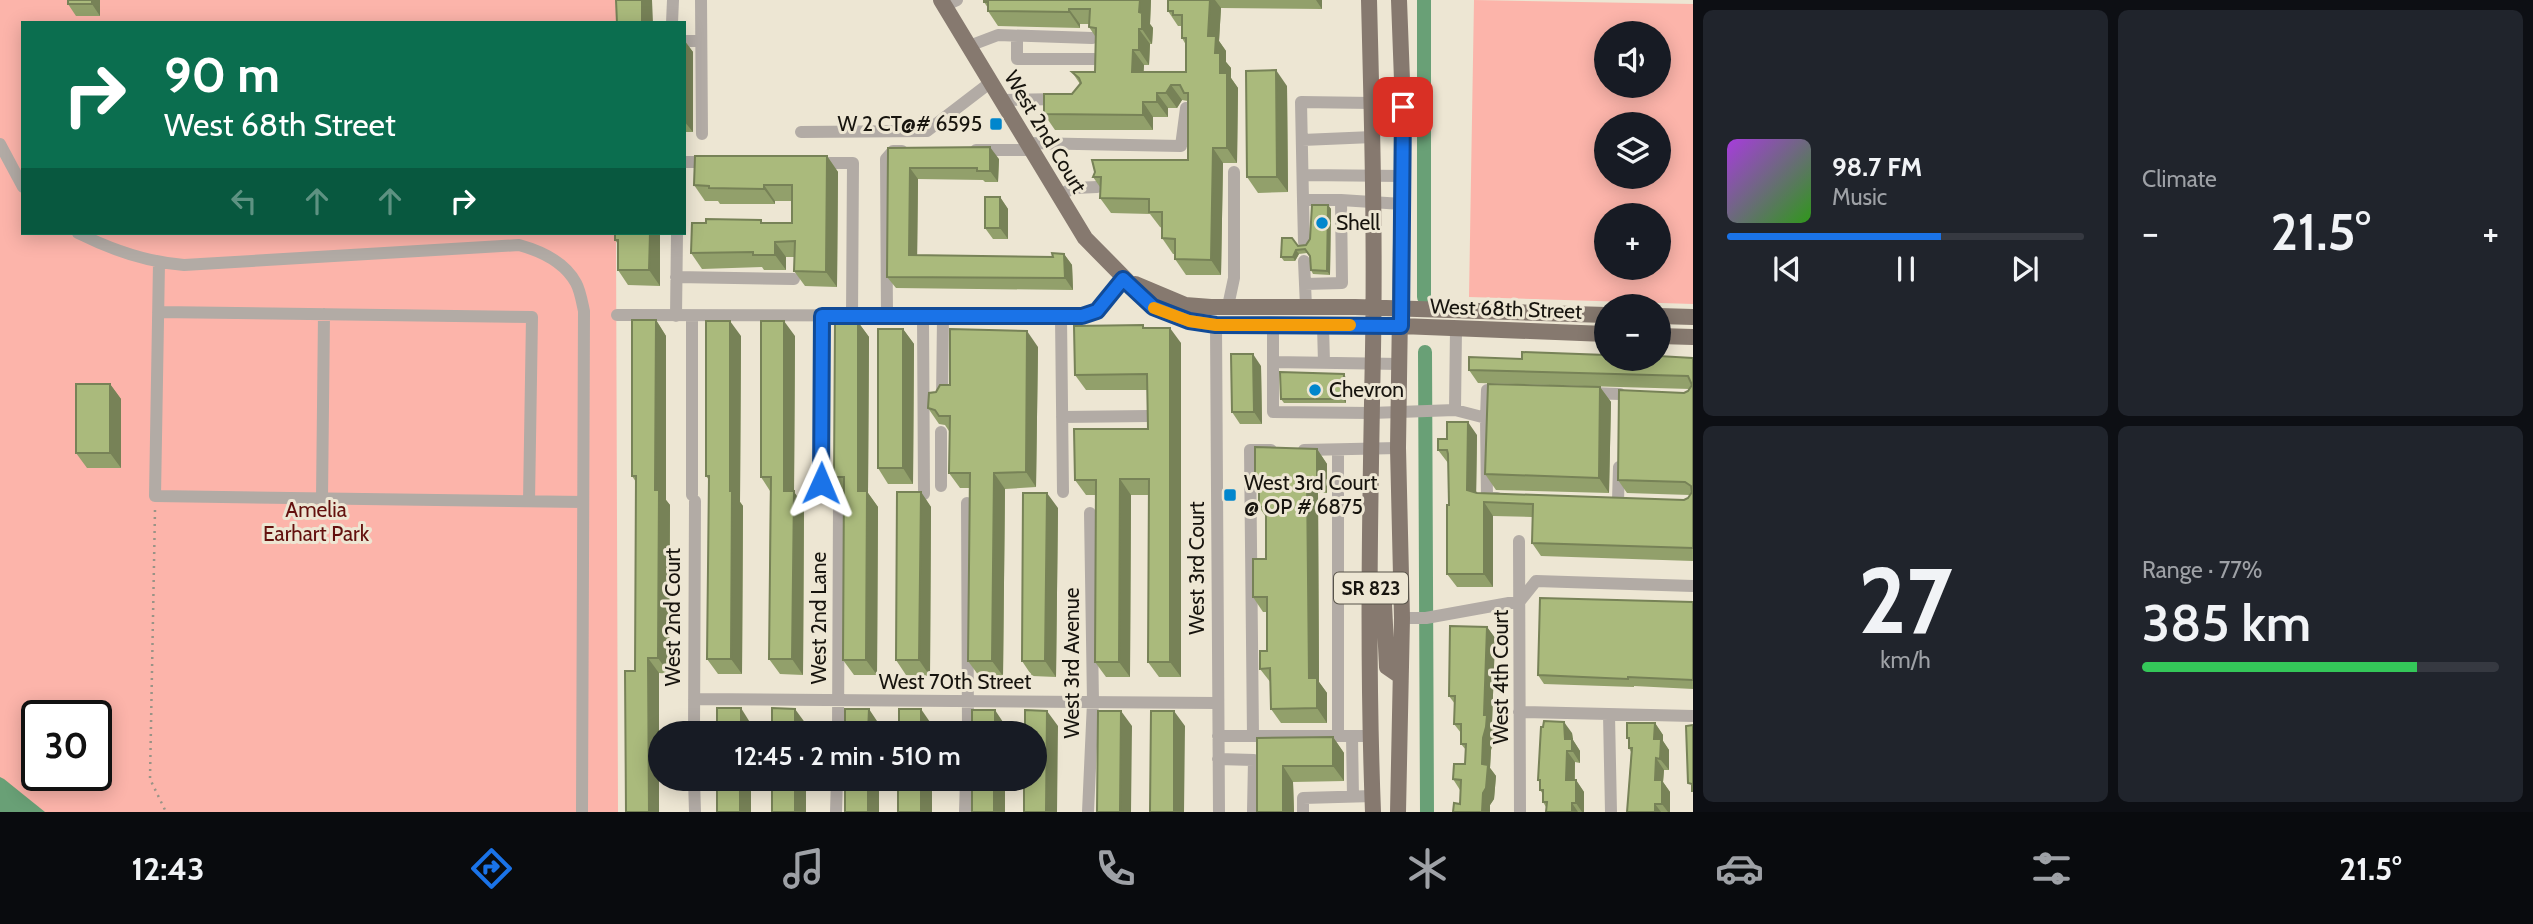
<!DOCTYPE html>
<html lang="en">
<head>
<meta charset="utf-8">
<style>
  :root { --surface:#171b24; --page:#20242c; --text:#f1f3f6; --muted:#9ea1a6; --line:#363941; --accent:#1a73e8 }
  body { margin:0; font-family:Cabin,sans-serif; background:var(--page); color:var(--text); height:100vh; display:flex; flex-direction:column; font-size:26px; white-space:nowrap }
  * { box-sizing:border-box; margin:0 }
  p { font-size:23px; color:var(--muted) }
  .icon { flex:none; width:38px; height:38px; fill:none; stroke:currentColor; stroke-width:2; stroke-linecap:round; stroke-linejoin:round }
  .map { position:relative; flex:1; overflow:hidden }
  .side { display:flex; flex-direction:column; gap:10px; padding:10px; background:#0d0f14; width:840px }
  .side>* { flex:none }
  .hud { position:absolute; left:21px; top:21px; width:665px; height:214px; border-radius:0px; box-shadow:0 4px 18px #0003; background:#0b6e4f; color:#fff; overflow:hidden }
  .buttons { position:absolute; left:1594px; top:21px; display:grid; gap:14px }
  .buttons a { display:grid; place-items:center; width:77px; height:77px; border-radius:50%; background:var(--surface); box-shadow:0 4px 18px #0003; font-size:35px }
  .speed { position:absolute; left:21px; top:700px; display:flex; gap:14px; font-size:35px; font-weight:700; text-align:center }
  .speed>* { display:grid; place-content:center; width:91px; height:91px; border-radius:50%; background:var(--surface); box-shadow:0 4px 18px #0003; line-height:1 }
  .speed .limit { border:4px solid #111; border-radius:10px; background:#fff; color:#111 }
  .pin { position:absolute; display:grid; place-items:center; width:60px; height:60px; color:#fff; margin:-30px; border-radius:14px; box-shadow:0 4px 10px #0006 }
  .me { position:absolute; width:77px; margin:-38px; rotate:1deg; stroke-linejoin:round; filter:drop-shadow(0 0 5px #0008) }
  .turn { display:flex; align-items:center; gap:24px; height:147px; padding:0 28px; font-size:32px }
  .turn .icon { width:91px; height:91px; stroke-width:2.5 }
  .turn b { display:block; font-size:49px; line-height:60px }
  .lanes { display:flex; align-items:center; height:66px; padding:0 28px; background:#0003; justify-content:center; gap:35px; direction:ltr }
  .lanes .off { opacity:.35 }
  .big { font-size:52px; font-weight:600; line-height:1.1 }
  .side .widget { flex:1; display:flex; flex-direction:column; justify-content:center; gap:10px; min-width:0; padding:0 24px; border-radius:10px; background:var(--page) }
  .side .dial { align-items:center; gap:0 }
  .dial b { font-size:91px; line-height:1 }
  .song { display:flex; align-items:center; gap:21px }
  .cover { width:84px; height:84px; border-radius:10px; background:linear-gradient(135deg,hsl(280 70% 55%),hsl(110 70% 35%)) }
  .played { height:7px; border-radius:4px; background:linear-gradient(90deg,var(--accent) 60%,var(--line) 60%) }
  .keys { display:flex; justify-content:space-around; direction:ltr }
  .heat { display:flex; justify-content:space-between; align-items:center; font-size:38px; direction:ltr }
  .charge { height:10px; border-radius:5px; background:linear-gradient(90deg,#34c759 77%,var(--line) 0) }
  .side .tiles { flex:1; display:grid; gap:10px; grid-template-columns:repeat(2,1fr) }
  .trip { position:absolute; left:648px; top:721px; width:399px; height:70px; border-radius:35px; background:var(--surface); box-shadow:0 4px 18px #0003; font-weight:600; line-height:70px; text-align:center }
  .menu { display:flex; height:112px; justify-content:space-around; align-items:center; background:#090b0e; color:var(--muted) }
  .menu .icon { width:49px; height:49px }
  .menu .current { color:var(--accent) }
  .menu b { font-size:32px; color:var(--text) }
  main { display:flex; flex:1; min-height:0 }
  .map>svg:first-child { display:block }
</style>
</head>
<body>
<main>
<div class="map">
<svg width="1693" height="812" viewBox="0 0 1693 812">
  <rect width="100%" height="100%" fill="#ede6d3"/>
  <path fill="#fcb4aa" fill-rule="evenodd" d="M0 0H616V23H23V233H616L618 812H0ZM37 716H96V775H37Z
    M1474 0 1693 4V304L1469 297ZM1659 33V86H1606V33ZM1606 124H1659V177H1606ZM1606 215H1659V268H1606Z"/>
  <path fill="#69a076" d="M0 777 4 779 45 812H0Z"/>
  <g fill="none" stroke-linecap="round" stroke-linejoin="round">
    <path stroke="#69a076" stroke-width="14" d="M1424 297V0
      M1425 352 1427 812"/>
    <path stroke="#999386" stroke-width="2.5" stroke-dasharray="2 5" stroke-linecap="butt" d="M155 510 150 779 166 812"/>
    <path stroke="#b2aba5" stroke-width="12" d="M701 0 702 134
      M944 6 957 0
      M672 23 673 0
      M1017 36V59H1094
      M684 41H701
      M969 46 998 35 1092 38
      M1002 100 1061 99
      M1372 103 1301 102 1303 200H1341L1402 204
      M801 132 927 131 991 82
      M1302 140 1373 137
      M1027 143 1181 146 1186 108
      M0 144 23 187
      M976 150H1032
      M684 162H708
      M818 163H853L852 316
      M1303 175 1402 176
      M1059 195 1074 188 1097 187
      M1303 200 1304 242
      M78 233C112 250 146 262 184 265L519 245C541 251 564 261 576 283 580 290 582 302 584 311L582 812
      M1304 261 1306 307
      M159 263 155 496 583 502
      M676 277 794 279
      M1305 284 1342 283 1341 200
      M1228 306 1234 278V172
      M158 312 532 317 529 501
      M617 315 1082 316 1097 311 1123 279
      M676 316 677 233
      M887 317 886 159 893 151H902
      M923 317 924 494
      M1061 317 1063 492
      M1273 324V412L1371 413 1455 410 1456 329
      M1216 325 1219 812
      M1323 325 1324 363
      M1273 362 1400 364
      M1589 393 1620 394
      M942 400 943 317
      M1455 410 1486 418 1487 498H1497
      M1062 417 1149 416
      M1486 418 1487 390H1504
      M1304 450 1398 448
      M1338 450V735
      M821 483 823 316
      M941 486V432
      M692 495V316
      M322 498 324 314
      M1618 501 1619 467
      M967 503 968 733
      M1519 541 1520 812
      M1402 618H1426L1520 601 1536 581 1693 586
      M694 699 1217 703
      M1519 712 1693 716
      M1609 715 1611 812
      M694 733 695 501
      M838 733 839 504
      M1218 736H1372
      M1253 736 1250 450H1271
      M1352 736 1353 797
      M1218 759 1254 760 1253 812
      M694 779 695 812
      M836 812 837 779
      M965 812 966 779
      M1088 812 1093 702 1090 513
      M1303 812V798L1373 796"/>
    <path stroke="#86796f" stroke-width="16" d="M941 0 1085 238 1153 307 1189 321 1216 325 1401 326 1606 334
      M1369 0C1372 117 1375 233 1373 350 1370 504 1367 658 1373 812
      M1135 284 1185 305 1211 307H1355L1606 315
      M1659 316 1693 317
      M1659 336 1693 337
      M1371 581 1384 604 1387 667 1400 676
      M1398 812 1402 618 1398 448 1403 107 1399 0"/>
  </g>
  <path fill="#92a06b" d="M100 0V16H76L68 4Z
    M984 0H1151L1150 24 1153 28 1152 44H1150L1149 65H1144L1143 72H1186V45L1182 38 1181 26H1178L1168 11V0H1322V9L1221 8 1219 41 1226 51V62L1231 68V78L1238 88 1237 163H1223L1221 275H1186L1175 259V254H1173L1162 238V228L1160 227 1150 214 1111 213 1100 198V187L1093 177 1188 160V101L1182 100 1177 108H1168V117H1153V130H1055L1044 114 1072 94 1080 84 1072 72H1095V36L1089 27 1090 24H1080V28L998 26 988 11V8L984 2Z
    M684 40 693 52V132H684Z
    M1287 86 1288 192 1258 193 1247 177Z
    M888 148 999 159 998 182H985L983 180 918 179 917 256 1053 257 1064 254 1072 265 1073 290 896 288 887 277Z
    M827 156 838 172 837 287 805 286 794 271V257H786V270H764L762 267 702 269 691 253 706 223H792V201H775V204H720L718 201H705L694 185Z
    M1000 197 1008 209V239H993L985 228Z
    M1328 205 1331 209 1330 275 1313 274 1311 270 1310 256 1307 253 1299 254 1295 261H1284L1281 257 1298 246 1306 245Z
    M660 233V286L628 285 618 270V244L615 240Z
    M656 320 666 336V500L670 505 669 674 659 673V812H626L635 671 636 482 632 476Z
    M858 322 869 337 868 493 878 507 877 675H854L843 660 844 491 834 477Z
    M1145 328 1181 343V677H1159L1148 662 1149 495H1131L1130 677H1106L1095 662 1096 495H1086L1075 480 1148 429 1147 390H1086L1075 375Z
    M903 329 914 344 913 484H888L878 468Z
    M741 336 740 502 743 506 742 674H718L707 659 709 480 706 476Z
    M795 336 794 492 804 506 803 675 780 674 769 659 770 491 761 477Z
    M1038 347 1036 487 1005 489 1003 676H979L968 661 970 488H960L949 473V431L945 425 939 424 928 408 936 392Z
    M1693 358V561L1541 556 1532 543V517L1493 516V587H1457L1447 574 1449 505 1448 463 1438 450 1447 439 1477 435 1476 493 1684 500 1688 498 1690 495 1627 493 1618 480 1684 393 1688 391 1690 389 1478 383 1469 370 1522 359Z
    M1261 366 1262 424H1240L1232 412Z
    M1346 378V403H1284L1281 399Z
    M110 384 121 399V468H87L76 453Z
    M1600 387 1611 402 1609 493 1496 490 1485 474Z
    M1317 449 1327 464V493H1318L1319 682 1327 693V723H1281L1271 709V683L1260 669 1267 651V612H1263L1253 597 1266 559V517L1259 507V482L1255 477Z
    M921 492 931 507 930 676 906 675 896 660Z
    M1058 508 1056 677 1032 676 1022 661Z
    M1693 602V689L1634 686V687L1544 684 1538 675Z
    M1487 627 1495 638 1492 723 1495 726 1494 738 1491 750 1490 768 1496 776 1494 799 1490 805 1460 804V790L1453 779 1465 764 1466 750 1461 744V733L1454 724 1455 704 1449 696Z
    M1655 723 1663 735V741L1669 750V770H1664L1663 782 1670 792V812H1627L1631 752 1629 748V741L1627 738Z
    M1543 727 1572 733 1573 740 1580 751V763L1575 762V780H1576L1584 792V812H1546V807L1543 802V794L1540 790V783L1538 780Z
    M1333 737 1344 753V781L1293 782 1294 812H1257V738Z"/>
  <path fill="#778257" d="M92 0H100V16L92 4Z
    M642 0H652L653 23H642Z
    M1140 0H1151L1150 24 1153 28 1152 44 1142 29 1139 12Z
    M1210 0H1215L1221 8 1219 41 1226 51V62L1231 68V78L1238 88 1237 163 1227 148 1220 73 1208 36Z
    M1316 0H1322V9Z
    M1069 9 1080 24V28L1069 12Z
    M1139 29 1150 44 1149 65 1139 50Z
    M684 40 693 52V132L684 121Z
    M1133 50 1144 65 1143 88 1132 72Z
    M1276 70 1287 86 1288 192 1277 177Z
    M1171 85 1182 100 1177 108 1166 93Z
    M1157 93 1168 108V117L1157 102Z
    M1143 102 1153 117V130L1143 115Z
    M990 147 999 159 998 182 990 171Z
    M1213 148 1223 163 1221 275 1211 260Z
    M827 156 838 172 837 287 826 272Z
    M910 168 918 179 917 267 909 255Z
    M764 185 775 201V204L764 189Z
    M1000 197 1008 209V239L1000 228Z
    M1328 205 1331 209 1330 275 1327 271Z
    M650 233H660V286L649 270Z
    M775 242 786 257V270L775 255Z
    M1296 250 1299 254 1295 261 1293 257Z
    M1064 254 1072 265 1073 290 1065 278Z
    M656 320 666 336V500L670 505 669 674 658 658 655 490Z
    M730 321 741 336 740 502 743 506 742 674 731 659Z
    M784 321 795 336 794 492 804 506 803 675 792 659 784 491Z
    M858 322 869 337 868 493 878 507 877 675 866 660 858 491Z
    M1170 328 1181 343V677L1170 662Z
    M903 329 914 344 913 484 903 468Z
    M1027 331 1038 347 1036 487 1026 472Z
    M1253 354 1261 366 1262 424 1254 412Z
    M1344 374 1346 378V403L1343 399Z
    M110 384 121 399V468L110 453Z
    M1600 387 1611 402 1609 493 1599 478Z
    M1468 422 1477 435 1476 503 1467 490Z
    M1317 449 1327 464V493L1317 478Z
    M994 473 1005 489 1003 676 992 661Z
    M1307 478 1318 493 1319 682 1327 693V723L1317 708 1309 678Z
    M1120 479 1131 495 1130 677 1119 662Z
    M921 492 931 507 930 676 919 660Z
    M1047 493 1058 508 1056 677 1045 661Z
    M1484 502 1493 516V587L1484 574Z
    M1487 627 1495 638 1492 723 1495 726 1494 738 1491 750 1490 768 1496 776 1494 799 1490 805V812H1482V764Z
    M648 658 659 673V812H649Z
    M741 708 751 724V733H741Z
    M795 709 806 724V733H795Z
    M869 709 879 724V733H868Z
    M921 709 932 725V733H921Z
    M995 710 1005 725V733H995Z
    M1047 711 1058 726 1057 812H1046Z
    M1121 711 1132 726 1131 812H1120Z
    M1174 711 1185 726 1184 812H1174Z
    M1564 722 1572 733 1573 740 1580 751V763L1565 739Z
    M1655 723 1663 735V741L1669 750V770L1660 759 1654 739Z
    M1333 737 1344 753V781L1333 766Z
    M1567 751 1575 762 1574 792 1566 780Z
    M1656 758 1664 770 1663 782 1670 792V812H1668L1662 804 1655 780Z
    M1283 766 1293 782 1294 812H1283Z
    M740 779H751V812H740Z
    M795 779H806V812H795Z
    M868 779H879V812H868Z
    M921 779H932V812H921Z
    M994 779H1005V812H994Z
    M1576 780 1584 792V812H1582L1576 803Z
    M1572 803 1578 812H1572Z
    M1655 804 1661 812H1655Z"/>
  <path fill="#aaba7c" stroke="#778257" stroke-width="2" d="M68 0H92V4H68Z
    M616 0H642V23H617Z
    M984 0H1140L1139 12 1142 13V29H1139V50H1133L1132 72H1186V38H1182V15H1173V11H1168V0H1210L1208 36H1216L1215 53H1220V73H1227V148H1213L1211 260 1175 259V239L1162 238V212H1149V199L1100 198 1101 177H1093L1095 172 1092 160H1188V93H1184L1180 85H1171L1166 93H1157V102H1143V115L1044 114V94H1072L1081 83 1079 78 1072 72H1095L1096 28 1089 27 1090 9H1069V12L988 11V2H984Z
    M1276 70 1277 177H1247L1246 71Z
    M990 147V171H977V168H910L909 255 1053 257 1052 253 1064 254 1065 278 887 277 888 148Z
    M695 156H827L826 272 794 271 795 241 775 242V255H753V252L691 253 692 223H706V219L761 220V223H792V185H764V189L709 188V186L694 185Z
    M985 197H1000V228H985Z
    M1312 205H1328L1327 271 1311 270 1310 256 1305 249 1296 250 1293 257H1281L1282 238H1292L1298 246 1306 245 1310 239Z
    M615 233H650L649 270H618V240H615Z
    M632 320H656L655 490H659L658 658H648L649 812H626L625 671H635L636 476H632Z
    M706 321H730V491H732L731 659H707L709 476H706Z
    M761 321H784V491H794L792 659H769L771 477H761Z
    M835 322H858V491H867L866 660H843L844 477H834Z
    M1143 325V328H1170V662H1148L1149 479H1120L1119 662H1095L1096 480H1075L1074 429H1148L1147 374 1075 375 1074 326Z
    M878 329H903V468H878Z
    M950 329 1027 331 1026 472 994 473 992 661H968L970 473H949L950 416H939L935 410 928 408 929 393 936 392 940 385H950Z
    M1522 352 1606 355V359H1659V356L1693 358V548L1532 543 1533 504 1484 502V574H1447V505H1449L1448 454 1447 450H1438V439H1447V422H1468L1467 490 1477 493 1684 500 1688 498 1692 492 1691 486 1685 482 1618 480 1619 390 1684 393 1688 391 1692 385 1688 376 1469 370V357L1522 359Z
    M1231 354H1253L1254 412H1232Z
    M1280 372 1344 374 1343 399H1281Z
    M76 384H110V453H76Z
    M1488 384 1600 387 1599 478 1485 474Z
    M1255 447 1317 449V478H1307L1309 678H1317V708L1271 709 1270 668 1260 669V651H1267V597H1253V559H1266V507H1259V477H1255Z
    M897 492H921L919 660H896Z
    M1023 493H1047L1045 661H1022Z
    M1540 598 1693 602V680L1628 677V679L1538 675Z
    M1450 626 1487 627 1484 715H1487L1486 727 1483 738 1482 764 1488 765 1486 788 1483 793 1482 812H1453L1454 803 1460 804 1461 780 1453 779 1454 764H1465L1466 744H1461V724H1454L1455 696H1449Z
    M717 708H741V733H717Z
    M772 708 795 709V733H772Z
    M845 709H869L868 733H845Z
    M899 709H921V733H899Z
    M972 710H995V733H972Z
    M1025 710 1047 711 1046 812H1024V779H1034V733H1025Z
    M1098 711H1121L1120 812H1097Z
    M1151 711H1174V812H1150Z
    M1544 721 1564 722 1565 739H1572V751H1567L1566 780H1576V803H1572V812H1546L1547 802H1543V790H1540V780H1538L1541 727H1543Z
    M1627 723H1655L1654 739H1661L1660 759 1656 758 1655 780H1662V804H1655V812H1627L1632 748H1629V738H1627Z
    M1693 725V791H1692V784L1688 783 1686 726Z
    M1333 737V766H1283V812H1257V738Z
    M717 779H740V812H717Z
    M772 779H795V812H772Z
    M845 779H868V812H845Z
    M898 779H921V812H898Z
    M972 779H994V812H972Z"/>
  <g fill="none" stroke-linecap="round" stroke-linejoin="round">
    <defs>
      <path id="route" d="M821 483 822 316H1082L1097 311 1123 279 1153 307 1189 321 1216 325 1401 326 1403 107"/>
    </defs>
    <use href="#route" stroke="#114b97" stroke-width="18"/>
    <use href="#route" stroke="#1a73e8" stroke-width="12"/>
    <path stroke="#f59e0b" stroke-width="12" d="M1154 308 1189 321 1216 325H1350"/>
  </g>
  <g fill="#0186cd" stroke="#ede6d3" stroke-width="2.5">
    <rect x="989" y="117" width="14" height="14" rx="3.5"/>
    <circle cx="1322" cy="223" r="7"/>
    <circle cx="1315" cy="390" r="7"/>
    <rect x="1223" y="488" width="14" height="14" rx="3.5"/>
  </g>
  <g text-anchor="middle" stroke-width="6" stroke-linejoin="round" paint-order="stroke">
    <rect fill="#ede6d3" stroke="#575349" stroke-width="2" x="1334" y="572.5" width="74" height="31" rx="5"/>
    <g font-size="19" font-weight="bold" fill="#17140e">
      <text x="1371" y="595">SR 823</text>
    </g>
    <g font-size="21" fill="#17140e" stroke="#ede6d3" text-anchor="start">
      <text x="982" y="131" text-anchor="end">W 2 CT@# 6595</text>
      <text x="1336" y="230">Shell</text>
      <text x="1329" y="397">Chevron</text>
      <text x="1244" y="490">West 3rd Court<tspan x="1244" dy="24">@ OP # 6875</tspan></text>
    </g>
    <g font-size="21" fill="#17140e" stroke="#ede6d3">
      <text transform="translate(1045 132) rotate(59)" y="7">West 2nd Court</text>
      <text transform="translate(1506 309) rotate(2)" y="7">West 68th Street</text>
      <text transform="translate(1197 568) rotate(-90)" y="7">West 3rd Court</text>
      <text transform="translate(673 617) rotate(-90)" y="7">West 2nd Court</text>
      <text transform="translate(819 618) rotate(-90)" y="7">West 2nd Lane</text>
      <text transform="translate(1072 663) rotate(-90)" y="7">West 3rd Avenue</text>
      <text transform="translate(1501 677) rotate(-90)" y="7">West 4th Court</text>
      <text x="955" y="689">West 70th Street</text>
    </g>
    <g font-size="21" fill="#63110e" stroke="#ede6d3">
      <text x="316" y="517">Amelia<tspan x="316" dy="24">Earhart Park</tspan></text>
    </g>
  </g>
</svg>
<div class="buttons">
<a><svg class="icon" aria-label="sound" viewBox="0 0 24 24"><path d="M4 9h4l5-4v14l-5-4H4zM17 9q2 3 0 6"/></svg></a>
<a><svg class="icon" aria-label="layers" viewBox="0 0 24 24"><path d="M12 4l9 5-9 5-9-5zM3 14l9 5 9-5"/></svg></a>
<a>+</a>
<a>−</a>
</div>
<div class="speed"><div class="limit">30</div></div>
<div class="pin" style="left:1403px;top:107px;background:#d93025"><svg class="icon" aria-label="arrive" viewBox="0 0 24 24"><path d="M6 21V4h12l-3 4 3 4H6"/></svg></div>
<svg class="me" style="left:821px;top:483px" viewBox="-20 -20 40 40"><path d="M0-17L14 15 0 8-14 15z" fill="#1a73e8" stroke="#fff" stroke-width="4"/></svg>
<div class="trip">12:45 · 2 min · 510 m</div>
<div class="hud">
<div class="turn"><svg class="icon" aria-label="right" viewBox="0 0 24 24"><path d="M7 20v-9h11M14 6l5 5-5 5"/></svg><div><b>90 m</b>West 68th Street</div></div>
<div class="lanes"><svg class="icon off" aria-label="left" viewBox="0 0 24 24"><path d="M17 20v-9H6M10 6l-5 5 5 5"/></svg><svg class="icon off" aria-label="ahead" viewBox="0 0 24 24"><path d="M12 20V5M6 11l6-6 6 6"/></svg><svg class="icon off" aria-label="ahead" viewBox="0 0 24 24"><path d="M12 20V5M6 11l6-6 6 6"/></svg><svg class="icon" aria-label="right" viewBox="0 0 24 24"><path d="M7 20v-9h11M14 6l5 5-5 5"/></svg></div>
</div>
</div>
<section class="side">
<div class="tiles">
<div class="widget">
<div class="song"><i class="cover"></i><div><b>98.7 FM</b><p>Music</p></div></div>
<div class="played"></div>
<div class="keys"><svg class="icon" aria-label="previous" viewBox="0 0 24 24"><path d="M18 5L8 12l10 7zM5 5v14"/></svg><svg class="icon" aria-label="pause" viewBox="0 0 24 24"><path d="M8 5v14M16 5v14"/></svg><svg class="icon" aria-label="next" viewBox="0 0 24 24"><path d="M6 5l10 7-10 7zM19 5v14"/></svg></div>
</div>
<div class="widget"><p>Climate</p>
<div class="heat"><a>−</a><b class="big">21.5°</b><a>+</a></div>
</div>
<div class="widget dial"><b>27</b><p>km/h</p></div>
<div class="widget"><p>Range · 77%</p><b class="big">385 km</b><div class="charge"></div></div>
</div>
</section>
</main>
<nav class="menu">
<b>12:43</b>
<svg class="icon current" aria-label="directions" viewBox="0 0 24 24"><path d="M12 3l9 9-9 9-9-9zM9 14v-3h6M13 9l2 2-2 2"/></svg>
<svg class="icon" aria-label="music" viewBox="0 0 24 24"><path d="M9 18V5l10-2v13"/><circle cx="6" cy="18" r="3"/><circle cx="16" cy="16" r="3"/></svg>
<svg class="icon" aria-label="phone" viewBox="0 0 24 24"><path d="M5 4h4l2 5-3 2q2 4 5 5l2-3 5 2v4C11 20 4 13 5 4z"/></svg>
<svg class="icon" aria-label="climate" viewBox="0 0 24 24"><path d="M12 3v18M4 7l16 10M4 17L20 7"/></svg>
<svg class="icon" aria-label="car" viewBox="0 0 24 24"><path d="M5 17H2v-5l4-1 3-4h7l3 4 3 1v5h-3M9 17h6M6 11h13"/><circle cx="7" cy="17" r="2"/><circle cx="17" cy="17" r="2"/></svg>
<svg class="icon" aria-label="filters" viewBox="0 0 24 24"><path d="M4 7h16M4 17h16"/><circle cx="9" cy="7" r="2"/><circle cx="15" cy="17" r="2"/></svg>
<b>21.5°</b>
</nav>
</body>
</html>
